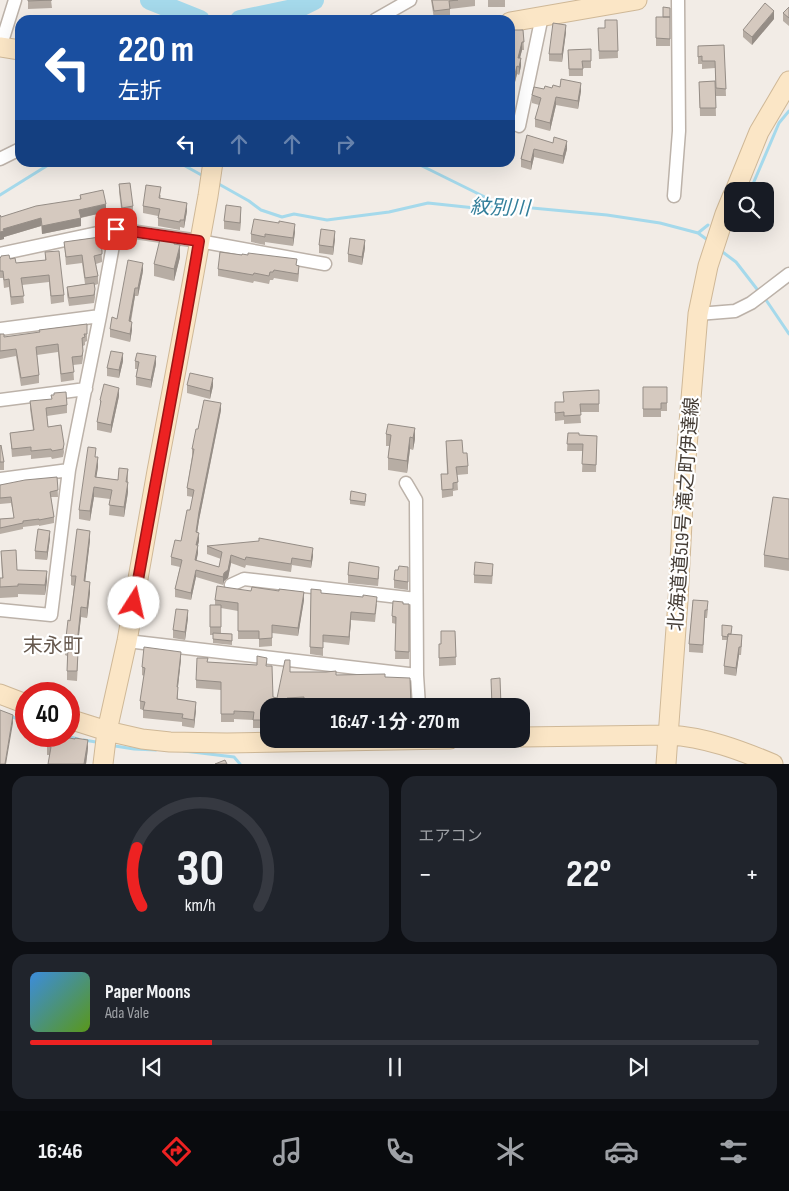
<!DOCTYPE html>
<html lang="ja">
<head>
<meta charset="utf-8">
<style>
  :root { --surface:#171b24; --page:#20242c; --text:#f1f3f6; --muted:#9ea1a6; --line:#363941; --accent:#ed2222 }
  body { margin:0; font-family:"Sofia Sans Condensed","Noto Sans JP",sans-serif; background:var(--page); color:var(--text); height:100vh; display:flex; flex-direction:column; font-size:19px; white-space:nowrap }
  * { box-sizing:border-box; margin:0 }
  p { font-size:16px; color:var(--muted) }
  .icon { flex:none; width:28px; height:28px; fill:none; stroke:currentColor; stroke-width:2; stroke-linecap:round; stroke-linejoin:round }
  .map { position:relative; height:764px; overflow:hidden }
  .panel { display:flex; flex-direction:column; gap:12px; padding:12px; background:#0d0f14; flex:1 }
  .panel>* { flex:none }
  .guide { position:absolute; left:15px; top:15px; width:500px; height:152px; border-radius:15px; box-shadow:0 5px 20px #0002; background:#1a4fa0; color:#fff; overflow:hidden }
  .controls { position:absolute; left:724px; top:182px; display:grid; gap:10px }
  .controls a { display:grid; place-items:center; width:50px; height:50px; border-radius:10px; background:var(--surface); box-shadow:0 5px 20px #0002; font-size:25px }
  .speed { position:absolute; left:15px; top:682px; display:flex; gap:10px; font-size:25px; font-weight:700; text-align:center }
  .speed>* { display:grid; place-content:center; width:65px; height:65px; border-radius:50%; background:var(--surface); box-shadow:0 5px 20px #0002; line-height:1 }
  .speed .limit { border:8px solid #d22; background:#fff; color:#111 }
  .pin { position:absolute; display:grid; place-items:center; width:42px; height:42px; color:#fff; margin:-21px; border-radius:10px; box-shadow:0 2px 8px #0006 }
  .me { position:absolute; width:55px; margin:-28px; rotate:10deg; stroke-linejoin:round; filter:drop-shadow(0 0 4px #0008) }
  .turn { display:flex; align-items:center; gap:18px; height:105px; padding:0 20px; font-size:22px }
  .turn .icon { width:65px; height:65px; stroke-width:2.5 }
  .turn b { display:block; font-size:35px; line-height:42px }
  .lanes { display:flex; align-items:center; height:48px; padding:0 20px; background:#0003; justify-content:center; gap:25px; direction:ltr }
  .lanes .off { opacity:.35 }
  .big { font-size:38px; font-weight:700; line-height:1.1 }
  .panel .widget { flex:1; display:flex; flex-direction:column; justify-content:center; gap:8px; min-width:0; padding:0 18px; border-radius:15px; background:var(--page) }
  .panel .dial { align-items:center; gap:0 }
  .dial svg { height:130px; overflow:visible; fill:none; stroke:var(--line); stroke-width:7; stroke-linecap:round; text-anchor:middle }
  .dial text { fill:var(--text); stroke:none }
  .song { display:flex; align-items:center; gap:15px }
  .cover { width:60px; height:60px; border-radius:8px; background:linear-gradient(135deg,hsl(210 70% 55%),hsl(90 70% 35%)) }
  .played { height:5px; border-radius:2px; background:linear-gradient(90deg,var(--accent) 25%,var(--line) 25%) }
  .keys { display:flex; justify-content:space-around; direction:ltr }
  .heat { display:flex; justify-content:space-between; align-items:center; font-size:28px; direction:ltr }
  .panel .tiles { flex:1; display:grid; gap:12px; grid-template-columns:1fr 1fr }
  .widget:last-child { grid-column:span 2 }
  .trip { position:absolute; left:260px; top:698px; width:270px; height:50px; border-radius:15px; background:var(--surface); box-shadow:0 5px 20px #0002; font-weight:700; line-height:50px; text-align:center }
  .tab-bar { display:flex; height:80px; justify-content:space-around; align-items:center; background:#090b0e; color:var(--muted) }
  .tab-bar .icon { width:35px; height:35px }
  .tab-bar .selected { color:var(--accent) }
  .tab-bar b { font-size:22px; color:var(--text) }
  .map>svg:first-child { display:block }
</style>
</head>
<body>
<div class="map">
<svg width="789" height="764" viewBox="0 0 789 764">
  <rect width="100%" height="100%" fill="#f2ece6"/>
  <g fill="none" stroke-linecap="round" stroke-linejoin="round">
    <path stroke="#a5d9eb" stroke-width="3" d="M178 162 205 177
      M414 162 501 205
      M217 183 249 201 261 210 282 217 294 214 327 220 389 212 428 203 475 208 501 205 607 215 660 223 698 233 709 241
      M750 191 779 123 789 111
      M0 195 53 162
      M698 233 708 225
      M720 250 736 262 760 293
      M764 297 789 334
      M10 716 18 719
      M66 736 78 739
      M84 740 96 742
      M115 746 134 749 156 750
      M184 751 234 757 240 764"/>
    <path stroke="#a5d9eb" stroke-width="20" d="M150 0 200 20
      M240 20 298 8 314 0"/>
    <defs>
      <path id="street" d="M375 20 410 0
        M0 48 15 0
        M519 126 542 16
        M0 159 20 149
        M674 196 679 131 678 0
        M0 254 116 229 199 241 325 264
        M698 314 735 311 751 303 789 274
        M0 329 100 316
        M0 400 86 389
        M0 479 69 470
        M406 483 416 500 417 675 419 706
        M231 585 244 579 416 599
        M0 610 51 615 69 470 100 316 116 229
        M127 641 417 675"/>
      <path id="secondary" d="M510 22 637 0
        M0 47 20 50
        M735 191 759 132 789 81
        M0 694 26 704
        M69 719 107 731 142 739 170 742 227 743 450 739
        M521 737 669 735C705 737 740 750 773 764
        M103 764 107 731 127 641 157 471 188 306 208 196 213 162
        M666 764 678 601 684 483 698 314 708 266 725 214 732 197"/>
    </defs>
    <use href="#street" stroke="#bcb2a9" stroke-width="15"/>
    <use href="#secondary" stroke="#cfb897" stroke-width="21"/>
    <use href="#street" stroke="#fff" stroke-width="12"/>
    <use href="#secondary" stroke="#fbe6c6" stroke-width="19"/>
  </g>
  <path fill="#b7ada4" d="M28 0H51L52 8 28 9Z
    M431 0H475V6L450 9V16L434 19Z
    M488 0H505V7H488Z
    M789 7V26L783 21V13Z
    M670 8V46H656V17H663Z
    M774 19 752 45 743 37V30Z
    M605 20H617L618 58 599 59 598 28H605Z
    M510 30H523L524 50H522L520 58 521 66 519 75 517 74 515 82 510 81Z
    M566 32 562 62 549 61V54Z
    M724 45 726 96H716L715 68 702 69V64H698V46Z
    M591 49V68H583V76H569L568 50Z
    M715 81 716 116H700L699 82Z
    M552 88 581 91 578 109 556 105 550 131 535 127V119L539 105 532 103V95L544 89Z
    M527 135 567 149 563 164 534 157 531 170 521 167V159Z
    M331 162H340L338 166Z
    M119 184 133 206V214L122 216 119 192Z
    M80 195 106 212 81 218V226L42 234 41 226 4 237V239L0 240V215L1 217 80 199Z
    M161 195 160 199 187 211 184 228 180 227V230L158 226V216L143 213V206Z
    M241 215 240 231 224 229V221Z
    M279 223 295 232 293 246 265 242V245L251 242V234Z
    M100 237 102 259V262L96 264 98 276V284L95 285V297L94 303 69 306 67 295V287L85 284 82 263 66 265 64 242Z
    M335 239 333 255 319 253V245Z
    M175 244 180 257 174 281 154 276V264Z
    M365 248 362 265 348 262V254Z
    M45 252 64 295V302L51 304 49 282 22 285 24 303 11 305 9 287 4 288 3 278H0V258L10 259 16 263 45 260Z
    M297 265 299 274 298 282 274 278 273 280H270L269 284 254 281 253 283 218 276V269Z
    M143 271 138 296H135L131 322 132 330 130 342 110 337V329L117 319Z
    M87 332V341L85 342V345L83 346V358L82 364 73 365 74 380 61 382 58 352 37 355 39 375V383L21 386 16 356 0 359V334L4 337Z
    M123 361 119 378 107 376V368Z
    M135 361 156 364 151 388 136 385V377L137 369H135Z
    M187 385 213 386 210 399 187 393Z
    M643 387H667V411H661V417H643Z
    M599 390V412H580L581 423 564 424V420L555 421V402H563Z
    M119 396 111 433 97 430V422L100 408V400Z
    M30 401 67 405V413L47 416 48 427 61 425 64 452 63 457 52 459 51 457 31 459V455L12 457 10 433 33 430 30 409Z
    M221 410 199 520 197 533 199 541 198 545V553L196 561 219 567 221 559 207 554V546L313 556 311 568 292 565 291 572 246 565 245 568 231 563 228 578 224 581 223 585 196 577 191 600 175 597V589L180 567 171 565V557L181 541 190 510 193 497 187 496V488L192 456V449L198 429Z
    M415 428V439L413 450 410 449 407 473 388 470V458L389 446H386V434Z
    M568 433 579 435 597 436 596 472H582L583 451H567Z
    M446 441 463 453 468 466V474L457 475 458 490 453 491V496L442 498 441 474H447Z
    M0 446 4 462V470H0Z
    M96 457 98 467 96 477 118 480 128 469V492L124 517 109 515 110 499 94 497 90 521 79 519V510Z
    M57 477 58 497H51L54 517V523L39 526V525L23 527V529L0 534V519L14 518 11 503 0 504V485Z
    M366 498 365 506 350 504V500Z
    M789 499V571L764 567V555Z
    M50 538 47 560 35 559V551Z
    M90 540 85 582 90 592 87 618 81 617 77 653 78 662 77 681 67 680V656L65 655V646L70 621 74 586 71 585V576Z
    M1 551 17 570 47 581 45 595 18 594V597L0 598V578H2Z
    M408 567V590L394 588V580L398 570Z
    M493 572 492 584 474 583V575Z
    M348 575H379L378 586 348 583Z
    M311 589 321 593 377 604 375 622 351 620 349 645 323 642V656L310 654Z
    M215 600H304L298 636 272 633V646L259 647V639H238V611L221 608V633L232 634V645L213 643V635H210V605H215Z
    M693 600 708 609 707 618H705L703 653 689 652V644Z
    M403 604H409V659H395L396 624 392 623V616Z
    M188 618 185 640 173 638V630Z
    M722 625 731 634 742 643 741 655H739L736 676 724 674V666L727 640H722Z
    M455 631 456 665 439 666V644H441Z
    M181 659 178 687V699L196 710 194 728 182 726V722L143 718V710L140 709V701L144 676 142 675V667Z
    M207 662 267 666 273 697 277 698 290 672H326L304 705 269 706V724H264V728H253V720L234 719V722H221V690L196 688V680Z
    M47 746 88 748 86 764H48L50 755H47Z"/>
  <path fill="#958d86" d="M774 11V19L752 45V37Z
    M566 25V32L562 62V54Z
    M522 42V50L518 65V58Z
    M521 58V66L519 75V67Z
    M517 66V74L515 82V74Z
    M581 83V91L578 109V101Z
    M556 97V105L550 131V123Z
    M567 141V149L563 164V156Z
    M534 149V157L531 170V162Z
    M187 203V211L184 228V220Z
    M106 204V212L79 218V210Z
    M241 207V215L240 231V223Z
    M41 218V226L4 237V239L0 240V232L3 229Z
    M81 218V226L42 234V226Z
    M295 224V232L293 246V238Z
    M335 231V239L333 255V247Z
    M365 240V248L362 265V257Z
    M180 245V257L174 281V269Z
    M143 263V271L138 296V288Z
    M135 288V296L129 329V321Z
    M132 322V330L130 342V334Z
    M123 353V361L119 378V370Z
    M156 356V364L151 388V380Z
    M213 378V386L210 399V391Z
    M119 388V396L111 433V425Z
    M221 403V410L199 520 196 540V532L199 512Z
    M415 428V439L413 450V438Z
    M410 437V449L407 473V461Z
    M98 457V467L95 486V477Z
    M128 482V492L124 517V507Z
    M94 487V497L90 521V511Z
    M50 531V538L47 560V552Z
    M90 531V540L84 591V581Z
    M199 533V541L196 552V545Z
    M198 545V553L195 568V560Z
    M313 548V556L311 568V561Z
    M231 555V563L228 578 224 581 223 585V577Z
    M196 570V577L191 600V593Z
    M47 571V581L45 595V585Z
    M90 582V592L87 618V608Z
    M304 592V600L298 636V628Z
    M81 607V617L76 662V653Z
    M188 610V618L185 640V632Z
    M351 612V620L349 645V637Z
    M739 647V655L736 676V668Z
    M181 652V659L177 695V687Z
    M196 702V710L194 728V720Z
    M13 715V723L6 764H5Z
    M88 740V748L86 764H84Z"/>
  <path fill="#d5c9bf" stroke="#958d86" d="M28 0H52L28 1Z
    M432 0H458L449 1 450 9 434 11Z
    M765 3 774 11 752 37 743 30Z
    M663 7 670 8V17H663Z
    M789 7V18L783 13Z
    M656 17H670V39L656 38Z
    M605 20H617L618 51H599L598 28H605Z
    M553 23 566 25 562 54H549Z
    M510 30H523L524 42H522L518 58H521L519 67 517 66 515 74 510 73Z
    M724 45 726 89 716 88 715 61H702V56L698 57V46Z
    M591 49V61H582L583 69H569L568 50Z
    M561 79 581 83 578 101 556 97 550 123 535 119 541 98 532 95 534 87 544 89 545 86 552 88 553 85 560 87Z
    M715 81 716 108H700L699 82Z
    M527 135 553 143 554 137 567 141 563 156 534 149 531 162 521 159Z
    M130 183 133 206 122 208 119 184Z
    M146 185 161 187 159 198 187 203 184 220H180V222L158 218 160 209 143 206Z
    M103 190 106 204 79 210 81 218 42 226 41 218 3 229 4 231 0 232V215L1 217 36 206 81 199 80 195Z
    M226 205 241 207 240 223 224 221Z
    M254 219 279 223V221L295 224 293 238 265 234V237L251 234Z
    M321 229 335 231 333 247 319 245Z
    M161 235 175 239 174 244 180 245 174 269 154 264Z
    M100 237 102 251V254L94 256 98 276 85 278 82 255 66 257 64 242Z
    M350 238 365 240 362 257 348 254Z
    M59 251 64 295 51 296 49 275 21 278 24 296 11 297 9 279 4 280 3 271H0V258L1 257V256L9 255 10 259 15 258 16 263 46 260 45 252Z
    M220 252 242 255V254L248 255V253L297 259 296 265 299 266 298 274 274 270 273 272H270L269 276 254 273 253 275 218 269Z
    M128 260 143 263 138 288H135L129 321 132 322 130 334 110 329 112 317 117 319Z
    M94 283 95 289 94 295 69 298 67 287Z
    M87 324V334H84L85 337 82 338 83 351 82 356 72 357 74 372 61 374 58 344 36 347 39 375 21 378 16 349 0 351V334H4V337L40 332 39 330Z
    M111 351 123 353 119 370 107 368Z
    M137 353 156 356 151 380 136 377 139 362 135 361Z
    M190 373 213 378 210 391 187 385Z
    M104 384 119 388 111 425 97 422 101 401 100 400Z
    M643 387H667V403H661V409H643Z
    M599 390V404H580L581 415 564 416V412L555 413V402H564L563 392Z
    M66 392 67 405 46 408 48 427 61 425 64 444 63 449 52 451 51 449 31 451V447L12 449 10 433 34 430 30 401 52 399 51 395H54V393Z
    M204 400 221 403 199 512 196 532 199 533 196 545H198L195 560 219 567 222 552 207 546 259 541V538L313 548 311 561 292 558 291 564 246 557 245 560 231 555 228 570 224 573 223 577 196 570 191 593 175 589 182 560 171 557 175 540 181 541 187 510H190L194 490 187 488 194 449H192L196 429H198Z
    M388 424 415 428 413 438 410 437 407 461 388 458 391 435 386 434Z
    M568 433H579V435L597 436 596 465 582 464 583 444H567Z
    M462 440 463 453H467L468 466 456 467 458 482 453 483V489L442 490 441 474H448L446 441Z
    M1 445 4 462H0V446Z
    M88 447 96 448 95 457H98L95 477 118 480 119 468 128 469 126 482H128L124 507 109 505 112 490 94 487 90 511 79 510Z
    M57 477 58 490 50 492 54 517 39 520V519L23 521V523L0 528V519L14 518 11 497 0 498V485L25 480Z
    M351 491 366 494 365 502 350 500Z
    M773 497 789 499V559L764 555Z
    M38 529 50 531 47 552 35 551Z
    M77 529 90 531 84 581 90 582 87 608 81 607 76 653H78L77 671H67L68 646H65L68 620 70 621 76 576H71Z
    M16 550 17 570 47 571 45 585 18 584V586L0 587V578H3L1 551Z
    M349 562 379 567 378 579 348 575Z
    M475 562 493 564 492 576 474 575Z
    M399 566 408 567V582L394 580 395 570H398Z
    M217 586 251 591 252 587 279 591V589L304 592 298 628 272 625V638L259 639V631H238V603L215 600Z
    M311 589 321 590V593L363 597V595L377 597 375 614 351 612 349 637 323 635V648L310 647Z
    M693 600 708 601 707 610H705L703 645 689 644Z
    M393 601 403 602V604H409V652L395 651 396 617 392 616Z
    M210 605H221V627H210Z
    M176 609 188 610 185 632 173 630Z
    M722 625 732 626 731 634H728V637L722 636Z
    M441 631H455L456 657 439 658V644H441Z
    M213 633 232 634V641L213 639Z
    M728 634 742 635 741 647H739L736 668 724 666Z
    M144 647 181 652 177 687H178L177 699 196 702 194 720 182 718 183 714 143 710 145 702 140 701 145 668 142 667Z
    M257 656 267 658 266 666H272L273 697 277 698 285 660H290V672H326L336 671V675L385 674V677L410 678 411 706H304V697L287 698V706H269V716H264V720H253L254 712 234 711V714H221V682L196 680 197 658H208L207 662 257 665Z
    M500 678 501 706H492L491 679Z
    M0 710 13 715 5 764H0Z
    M49 736H57L75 739V738L88 740 84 764H48L51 747 47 746Z
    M225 760 227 764H215Z"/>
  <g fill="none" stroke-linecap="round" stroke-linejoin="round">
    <defs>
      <path id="route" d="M116 229 199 241C179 362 155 482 134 603"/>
    </defs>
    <use href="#route" stroke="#9a1616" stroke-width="12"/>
    <use href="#route" stroke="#ed2222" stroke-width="9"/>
  </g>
  <g text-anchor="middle" stroke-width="4.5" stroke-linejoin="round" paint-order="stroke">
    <g font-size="19" fill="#443c35" stroke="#fff">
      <text transform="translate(683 514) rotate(-86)" y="7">北海道道519号 滝之町伊達線</text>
    </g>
    <g font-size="20" font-style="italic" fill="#327e9a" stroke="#fff">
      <text transform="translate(500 207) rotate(2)" y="7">紋別川</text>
    </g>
    <g font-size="20" fill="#66584d" stroke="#fff">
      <text x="53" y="652">末永町</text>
    </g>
  </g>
</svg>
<div class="controls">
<a><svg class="icon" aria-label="search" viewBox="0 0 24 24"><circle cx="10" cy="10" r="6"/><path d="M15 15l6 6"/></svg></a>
</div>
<div class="speed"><div class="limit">40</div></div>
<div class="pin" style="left:116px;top:229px;background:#d93025"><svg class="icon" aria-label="arrive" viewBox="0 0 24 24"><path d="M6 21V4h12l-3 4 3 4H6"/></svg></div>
<svg class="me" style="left:134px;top:603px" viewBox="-20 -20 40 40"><circle r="19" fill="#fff"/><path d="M0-13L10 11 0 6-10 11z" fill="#ed2222"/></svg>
<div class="trip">16:47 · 1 分 · 270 m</div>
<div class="guide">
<div class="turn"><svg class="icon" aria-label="left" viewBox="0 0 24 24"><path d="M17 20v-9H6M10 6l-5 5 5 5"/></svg><div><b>220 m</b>左折</div></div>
<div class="lanes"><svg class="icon" aria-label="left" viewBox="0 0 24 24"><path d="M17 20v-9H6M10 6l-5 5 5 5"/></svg><svg class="icon off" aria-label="ahead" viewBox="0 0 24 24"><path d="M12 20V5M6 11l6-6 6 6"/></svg><svg class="icon off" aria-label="ahead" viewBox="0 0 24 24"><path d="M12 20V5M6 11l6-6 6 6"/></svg><svg class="icon off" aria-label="right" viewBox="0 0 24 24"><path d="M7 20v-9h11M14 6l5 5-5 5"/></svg></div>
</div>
</div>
<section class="panel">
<div class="tiles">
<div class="widget dial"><svg viewBox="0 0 100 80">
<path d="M14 69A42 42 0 1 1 86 69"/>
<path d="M14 69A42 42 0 0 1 11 33" stroke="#ed2222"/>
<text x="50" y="56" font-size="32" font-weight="700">30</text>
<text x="50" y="72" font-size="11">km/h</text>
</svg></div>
<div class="widget"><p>エアコン</p>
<div class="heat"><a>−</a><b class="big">22°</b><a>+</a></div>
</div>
<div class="widget">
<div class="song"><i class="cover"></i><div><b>Paper Moons</b><p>Ada Vale</p></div></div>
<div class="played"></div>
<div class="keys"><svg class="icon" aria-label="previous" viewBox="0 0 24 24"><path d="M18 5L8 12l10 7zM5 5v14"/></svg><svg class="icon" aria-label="pause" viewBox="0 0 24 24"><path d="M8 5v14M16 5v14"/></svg><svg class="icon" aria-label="next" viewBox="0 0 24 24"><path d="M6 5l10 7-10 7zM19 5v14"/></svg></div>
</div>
</div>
</section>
<nav class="tab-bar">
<b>16:46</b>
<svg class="icon selected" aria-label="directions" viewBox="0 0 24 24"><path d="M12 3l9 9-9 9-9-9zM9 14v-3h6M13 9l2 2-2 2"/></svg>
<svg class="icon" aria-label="music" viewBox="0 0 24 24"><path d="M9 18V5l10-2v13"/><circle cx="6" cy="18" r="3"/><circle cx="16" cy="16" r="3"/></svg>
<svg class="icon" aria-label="phone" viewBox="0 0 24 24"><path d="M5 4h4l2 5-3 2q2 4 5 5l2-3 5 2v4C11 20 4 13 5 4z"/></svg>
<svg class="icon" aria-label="climate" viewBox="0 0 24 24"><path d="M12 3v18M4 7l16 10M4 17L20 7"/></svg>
<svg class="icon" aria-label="car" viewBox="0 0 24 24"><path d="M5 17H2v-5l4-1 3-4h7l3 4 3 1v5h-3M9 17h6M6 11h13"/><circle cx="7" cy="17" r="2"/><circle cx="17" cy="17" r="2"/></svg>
<svg class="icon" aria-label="filters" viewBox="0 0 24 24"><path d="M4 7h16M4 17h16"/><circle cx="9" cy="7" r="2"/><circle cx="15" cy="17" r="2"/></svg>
</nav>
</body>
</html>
